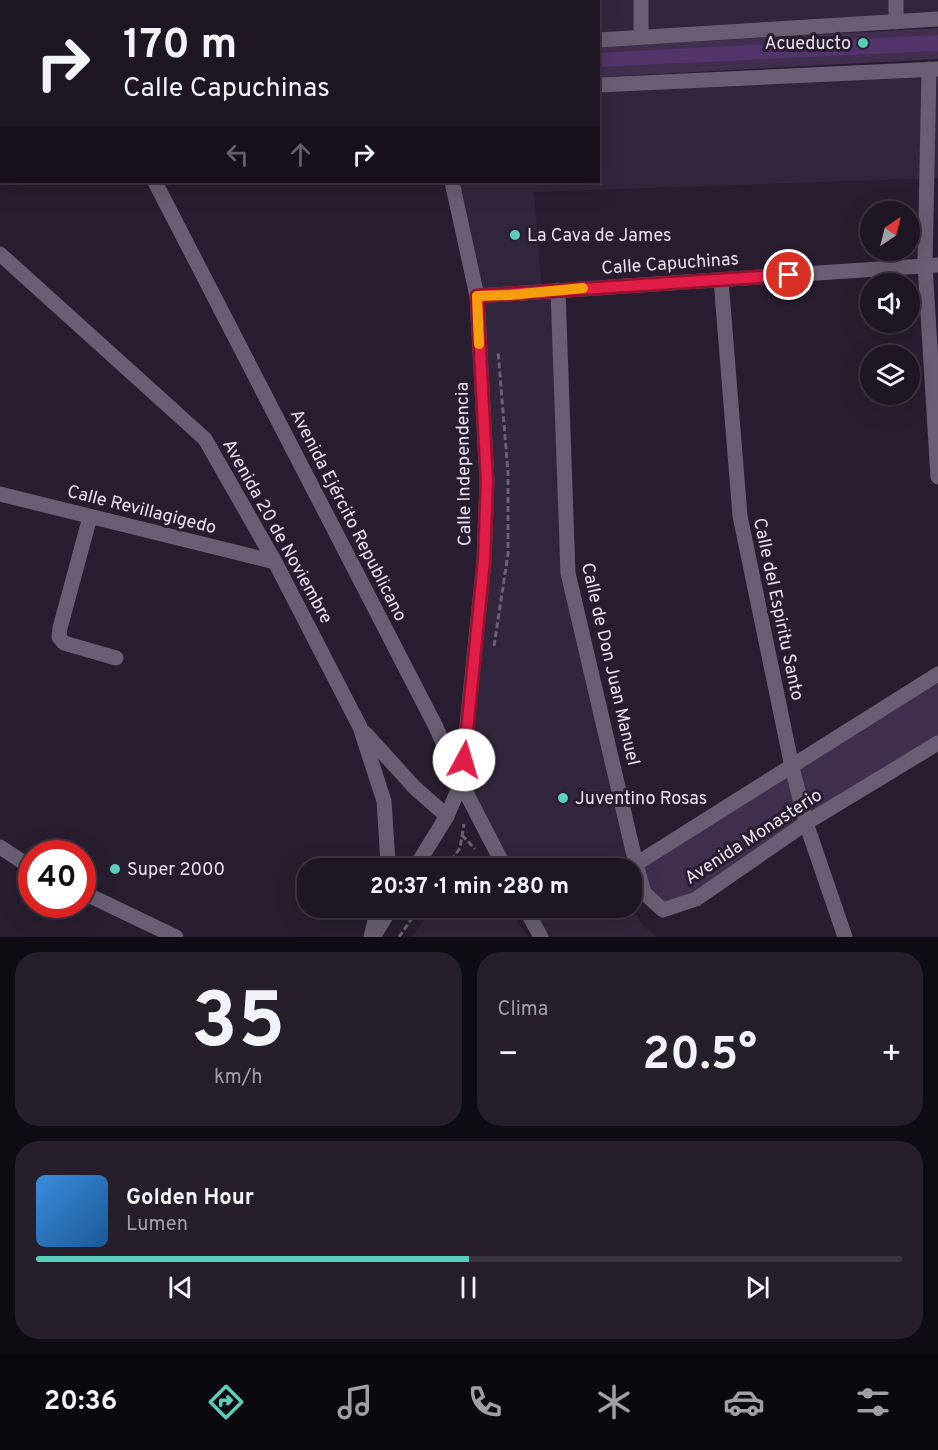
<!DOCTYPE html>
<html lang="es">
<head>
<meta charset="utf-8">
<style>
  :root { --surface:#1e1623; --page:#261f2b; --text:#f1f3f6; --muted:#a19fa6; --line:#3c3541; --accent:#5bcebb }
  body { margin:0; font-family:Overpass,sans-serif; background:var(--page); color:var(--text); height:100vh; display:flex; flex-direction:column; font-size:22px; white-space:nowrap }
  * { box-sizing:border-box; margin:0 }
  p { font-size:20px; color:var(--muted) }
  .icon { flex:none; width:33px; height:33px; fill:none; stroke:currentColor; stroke-width:2; stroke-linecap:round; stroke-linejoin:round }
  .map { position:relative; height:937px; overflow:hidden }
  .sheet { display:flex; flex-direction:column; gap:15px; padding:15px; background:#100c13; flex:1 }
  .sheet>* { flex:none }
  .hud { position:absolute; left:0px; top:0px; width:600px; height:183px; box-shadow:0 6px 24px #0002,0 0 0 2px var(--line); background:#1e1623; color:var(--text); overflow:hidden }
  .needle { width:39px; rotate:35deg }
  .buttons { position:absolute; left:860px; top:201px; display:grid; gap:12px }
  .buttons a { display:grid; place-items:center; width:60px; height:60px; border-radius:50%; background:var(--surface); box-shadow:0 6px 24px #0002,0 0 0 2px var(--line); font-size:30px }
  .speed { position:absolute; left:18px; top:840px; display:flex; gap:12px; font-size:30px; font-weight:700; text-align:center }
  .speed>* { display:grid; place-content:center; width:78px; height:78px; border-radius:50%; background:var(--surface); box-shadow:0 6px 24px #0002,0 0 0 2px var(--line); line-height:1 }
  .speed .limit { border:9px solid #d22; background:#fff; color:#111 }
  .pin { position:absolute; display:grid; place-items:center; width:51px; height:51px; color:#fff; margin:-26px; border:3px solid #fff; border-radius:50%; box-shadow:0 2px 6px #0007 }
  .me { position:absolute; width:66px; margin:-33px; rotate:6deg; stroke-linejoin:round; filter:drop-shadow(0 0 4px #0008) }
  .turn { display:flex; align-items:center; gap:21px; height:126px; padding:0 24px; font-size:27px }
  .turn .icon { width:78px; height:78px; stroke-width:2.5 }
  .turn b { display:block; font-size:42px; line-height:51px }
  .lanes { display:flex; align-items:center; height:57px; padding:0 24px; background:#0003; justify-content:center; gap:30px; direction:ltr }
  .lanes .off { opacity:.35 }
  .big { font-size:45px; font-weight:700; line-height:1.1 }
  .sheet .tile { flex:1; display:flex; flex-direction:column; justify-content:center; gap:9px; min-width:0; padding:0 21px; border-radius:24px; background:var(--page) }
  .sheet .dial { align-items:center; gap:0 }
  .dial b { font-size:78px; line-height:1 }
  .song { display:flex; align-items:center; gap:18px }
  .cover { width:72px; height:72px; border-radius:9px; background:linear-gradient(135deg,hsl(210 70% 55%),hsl(210 70% 35%)) }
  .played { height:6px; border-radius:3px; background:linear-gradient(90deg,var(--accent) 50%,var(--line) 50%) }
  .keys { display:flex; justify-content:space-around; direction:ltr }
  .heat { display:flex; justify-content:space-between; align-items:center; font-size:33px; direction:ltr }
  .sheet .tiles { flex:1; display:grid; gap:15px; grid-template-columns:1fr 1fr }
  .tile:last-child { grid-column:span 2 }
  .trip { position:absolute; left:297px; top:858px; width:345px; height:60px; border-radius:24px; background:var(--surface); box-shadow:0 6px 24px #0002,0 0 0 2px var(--line); font-weight:700; line-height:60px; text-align:center }
  .tab-bar { display:flex; height:96px; justify-content:space-around; align-items:center; background:#0c090e; color:var(--muted) }
  .tab-bar .icon { width:42px; height:42px }
  .tab-bar .selected { color:var(--accent) }
  .tab-bar b { font-size:27px; color:var(--text) }
  .map>svg:first-child { display:block }
</style>
</head>
<body>
<div class="map">
<svg width="938" height="937" viewBox="0 0 938 937">
  <rect width="100%" height="100%" fill="#281e2f"/>
  <path fill="#32263c" d="M397 0H938V19L599 40 598 2Z
    M938 69V178L534 192 542 291 558 290 568 573 631 868H505L461 783 484 561 477 296 452 182H598L599 85Z
    M433 908H508L528 937H412Z
    M525 908H631L644 926 657 937H541Z"/>
  <path fill="#412f50" d="M938 28V59L599 77V47Z
    M938 674V743L663 910 636 864Z"/>
  <g fill="none" stroke-linecap="round" stroke-linejoin="round">
    <path stroke="#704f8a" stroke-width="5" d="M0 25 2 26"/>
  </g>
  <path fill="#54346c" d="M938 35V51L598 67V53Z"/>
  <g fill="none" stroke-linecap="round" stroke-linejoin="round">
    <path stroke="#6b6271" stroke-width="3" stroke-dasharray="6 3" stroke-linecap="butt" d="M494 646 508 554V473L498 351
      M462 835 475 849
      M446 868 460 848 464 824
      M399 937 419 908"/>
    <path stroke="#695e73" stroke-width="15" d="M0 154 2 150"/>
    <path stroke="#695e73" stroke-width="15" d="M95 0 96 2
      M165 0V2
      M492 0V2
      M896 0V22
      M641 37V0
      M155 182 436 727 461 783
      M0 254 205 439 275 562 360 727 384 801 388 863 387 868
      M721 280 740 516 792 767 806 823 845 937
      M558 290 568 573 636 864
      M477 296 938 265
      M0 494 275 562
      M90 517 60 628 59 637 64 643 116 658
      M938 674 636 864 644 893 663 910 696 899 806 823 938 743
      M365 733 415 788 447 816
      M0 847 32 868
      M82 892 176 937
      M371 937 378 908"/>
    <path stroke="#695e73" stroke-width="15" d="M62 0 63 2
      M397 0V2
      M929 69 925 266 938 477
      M461 783 505 868
      M415 868 447 816 461 783 484 561 487 481 477 296 452 182
      M525 908 541 937
      M373 937 391 908"/>
    <path stroke="#695e73" stroke-width="15" d="M598 40 938 19
      M0 48H2
      M598 85 938 69
      M0 88H2"/>
  </g>
  <g fill="none" stroke-linecap="round" stroke-linejoin="round">
    <defs>
      <path id="route" d="M464 760 484 561 487 481 477 296 789 275"/>
    </defs>
    <use href="#route" stroke="#92132f" stroke-width="15"/>
    <use href="#route" stroke="#e11d48" stroke-width="10"/>
    <path stroke="#f59e0b" stroke-width="10" d="M479 344 477 296 510 295 583 288"/>
  </g>
  <g fill="#5bcebb" stroke="#281e2f" stroke-width="2">
    <circle cx="863" cy="43" r="6"/>
    <circle cx="515" cy="235" r="6"/>
    <circle cx="563" cy="798" r="6"/>
    <circle cx="115" cy="869" r="6"/>
  </g>
  <g text-anchor="middle" stroke-width="6" stroke-linejoin="round" paint-order="stroke">
    <g font-size="18" fill="#e7e1ed" stroke="#281e2f" text-anchor="start">
      <text x="851" y="49" text-anchor="end">Acueducto</text>
      <text x="527" y="241">La Cava de James</text>
      <text x="575" y="804">Juventino Rosas</text>
      <text x="127" y="875">Super 2000</text>
    </g>
    <g font-size="18" fill="#e7e1ed" stroke="#281e2f">
      <text transform="translate(670 263) rotate(-4)" y="6">Calle Capuchinas</text>
      <text transform="translate(463 464) rotate(-91)" y="6">Calle Independencia</text>
      <text transform="translate(142 509) rotate(14)" y="6">Calle Revillagigedo</text>
      <text transform="translate(349 515) rotate(63)" y="6">Avenida Ejército Republicano</text>
      <text transform="translate(278 531) rotate(61)" y="6">Avenida 20 de Noviembre</text>
      <text transform="translate(779 609) rotate(78)" y="6">Calle del Espiritu Santo</text>
      <text transform="translate(611 664) rotate(77)" y="6">Calle de Don Juan Manuel</text>
      <text transform="translate(753 836) rotate(-33)" y="6">Avenida Monasterio</text>
    </g>
  </g>
</svg>
<div class="buttons">
<a><svg class="needle" viewBox="-14 -14 28 28"><path d="M0-13l5 13h-10z" fill="#e53935"/><path d="M0 13l5-13h-10z" fill="#a19fa6"/></svg></a>
<a><svg class="icon" aria-label="sound" viewBox="0 0 24 24"><path d="M4 9h4l5-4v14l-5-4H4zM17 9q2 3 0 6"/></svg></a>
<a><svg class="icon" aria-label="layers" viewBox="0 0 24 24"><path d="M12 4l9 5-9 5-9-5zM3 14l9 5 9-5"/></svg></a>
</div>
<div class="speed"><div class="limit">40</div></div>
<div class="pin" style="left:789px;top:275px;background:#d93025"><svg class="icon" aria-label="arrive" viewBox="0 0 24 24"><path d="M6 21V4h12l-3 4 3 4H6"/></svg></div>
<svg class="me" style="left:464px;top:760px" viewBox="-20 -20 40 40"><circle r="19" fill="#fff"/><path d="M0-13L10 11 0 6-10 11z" fill="#e11d48"/></svg>
<div class="trip">20:37 · 1 min · 280 m</div>
<div class="hud">
<div class="turn"><svg class="icon" aria-label="right" viewBox="0 0 24 24"><path d="M7 20v-9h11M14 6l5 5-5 5"/></svg><div><b>170 m</b>Calle Capuchinas</div></div>
<div class="lanes"><svg class="icon off" aria-label="left" viewBox="0 0 24 24"><path d="M17 20v-9H6M10 6l-5 5 5 5"/></svg><svg class="icon off" aria-label="ahead" viewBox="0 0 24 24"><path d="M12 20V5M6 11l6-6 6 6"/></svg><svg class="icon" aria-label="right" viewBox="0 0 24 24"><path d="M7 20v-9h11M14 6l5 5-5 5"/></svg></div>
</div>
</div>
<section class="sheet">
<div class="tiles">
<div class="tile dial"><b>35</b><p>km/h</p></div>
<div class="tile"><p>Clima</p>
<div class="heat"><a>−</a><b class="big">20.5°</b><a>+</a></div>
</div>
<div class="tile">
<div class="song"><i class="cover"></i><div><b>Golden Hour</b><p>Lumen</p></div></div>
<div class="played"></div>
<div class="keys"><svg class="icon" aria-label="previous" viewBox="0 0 24 24"><path d="M18 5L8 12l10 7zM5 5v14"/></svg><svg class="icon" aria-label="pause" viewBox="0 0 24 24"><path d="M8 5v14M16 5v14"/></svg><svg class="icon" aria-label="next" viewBox="0 0 24 24"><path d="M6 5l10 7-10 7zM19 5v14"/></svg></div>
</div>
</div>
</section>
<nav class="tab-bar">
<b>20:36</b>
<svg class="icon selected" aria-label="directions" viewBox="0 0 24 24"><path d="M12 3l9 9-9 9-9-9zM9 14v-3h6M13 9l2 2-2 2"/></svg>
<svg class="icon" aria-label="music" viewBox="0 0 24 24"><path d="M9 18V5l10-2v13"/><circle cx="6" cy="18" r="3"/><circle cx="16" cy="16" r="3"/></svg>
<svg class="icon" aria-label="phone" viewBox="0 0 24 24"><path d="M5 4h4l2 5-3 2q2 4 5 5l2-3 5 2v4C11 20 4 13 5 4z"/></svg>
<svg class="icon" aria-label="climate" viewBox="0 0 24 24"><path d="M12 3v18M4 7l16 10M4 17L20 7"/></svg>
<svg class="icon" aria-label="car" viewBox="0 0 24 24"><path d="M5 17H2v-5l4-1 3-4h7l3 4 3 1v5h-3M9 17h6M6 11h13"/><circle cx="7" cy="17" r="2"/><circle cx="17" cy="17" r="2"/></svg>
<svg class="icon" aria-label="filters" viewBox="0 0 24 24"><path d="M4 7h16M4 17h16"/><circle cx="9" cy="7" r="2"/><circle cx="15" cy="17" r="2"/></svg>
</nav>
</body>
</html>
